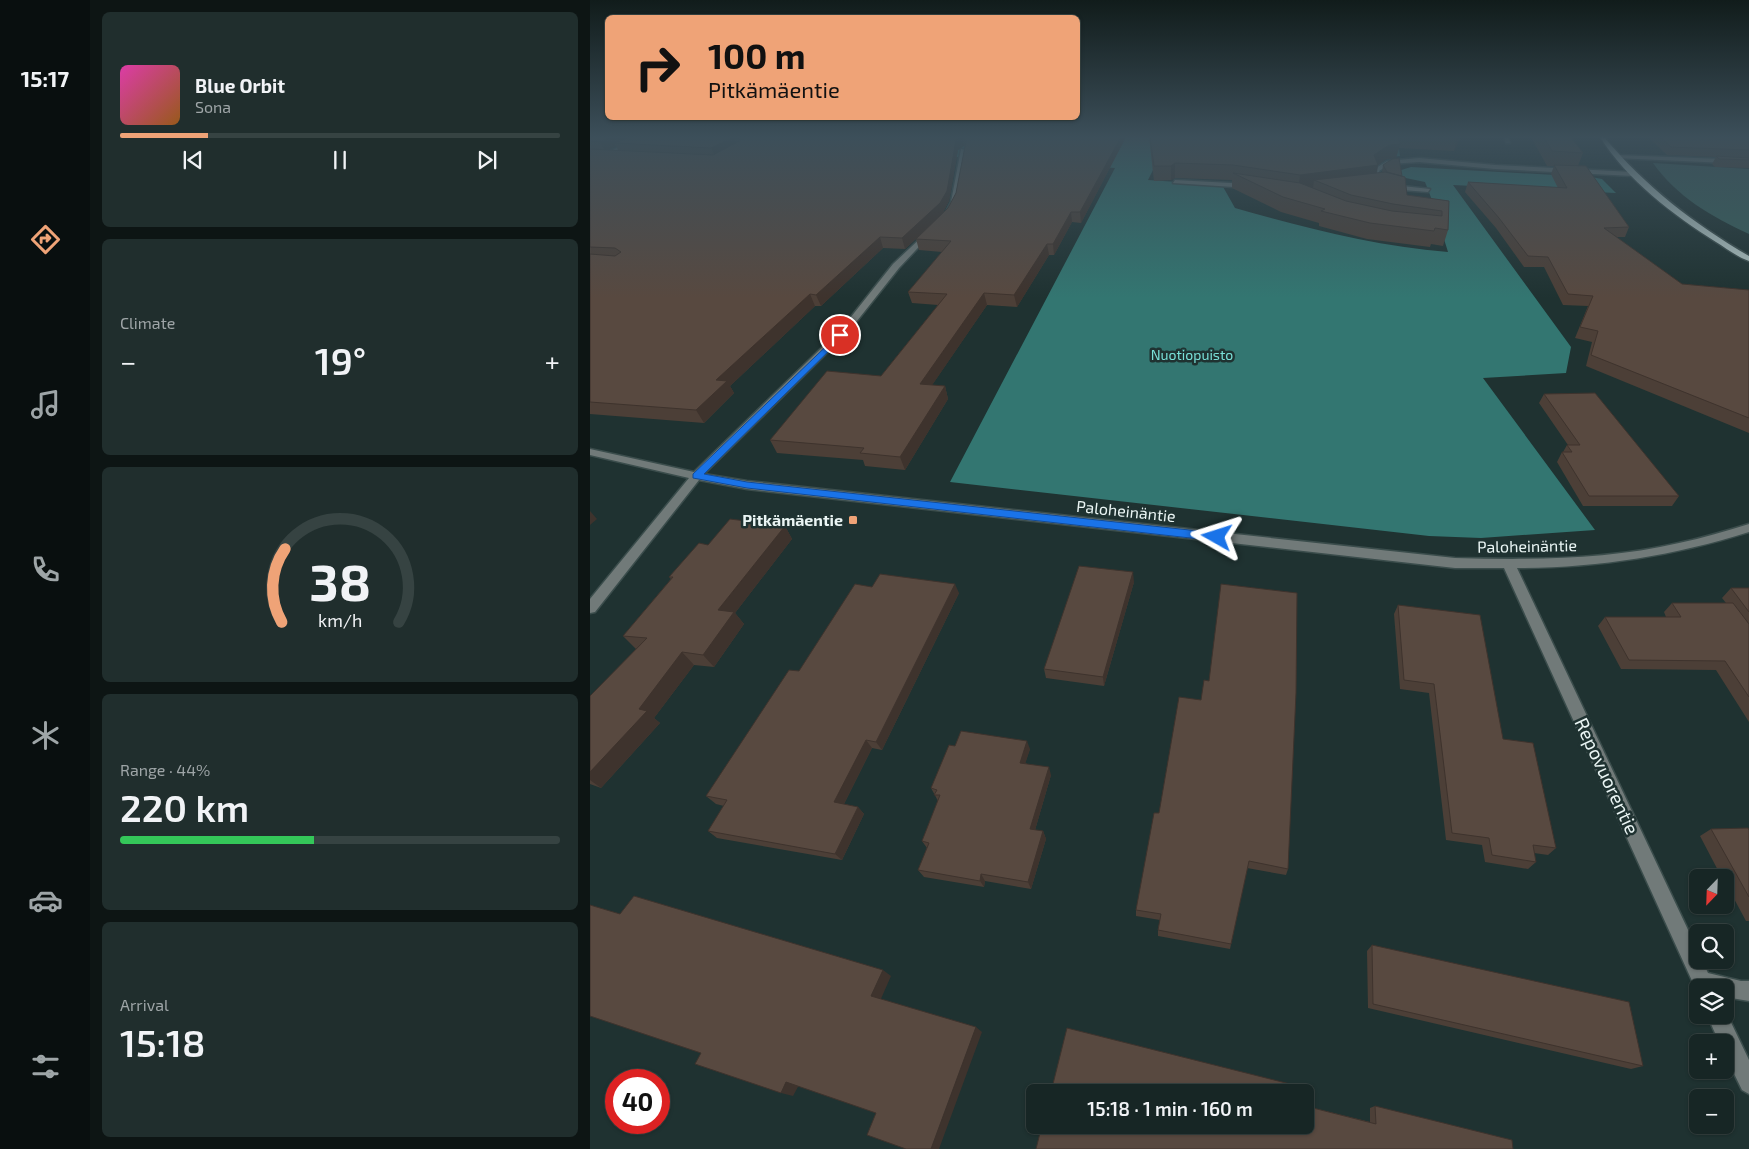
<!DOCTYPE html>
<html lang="en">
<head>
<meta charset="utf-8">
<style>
  :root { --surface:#172625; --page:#202e2d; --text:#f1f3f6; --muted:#9ea5a7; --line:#364342; --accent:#efa377 }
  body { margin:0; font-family:"Exo 2",sans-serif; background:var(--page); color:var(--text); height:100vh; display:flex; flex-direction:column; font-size:19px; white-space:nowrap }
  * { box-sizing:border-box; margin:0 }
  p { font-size:16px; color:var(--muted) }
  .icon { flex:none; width:28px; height:28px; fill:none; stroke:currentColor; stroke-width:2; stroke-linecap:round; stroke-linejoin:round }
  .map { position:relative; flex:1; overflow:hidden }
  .side { display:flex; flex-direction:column; gap:12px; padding:12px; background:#0d1514; width:500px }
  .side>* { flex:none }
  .banner { position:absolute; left:15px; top:15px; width:475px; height:105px; border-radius:8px; box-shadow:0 1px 4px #0004,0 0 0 1px var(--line); background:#efa377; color:#111; overflow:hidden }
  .needle { width:32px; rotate:203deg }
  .buttons { position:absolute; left:1099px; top:869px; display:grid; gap:10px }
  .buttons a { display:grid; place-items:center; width:45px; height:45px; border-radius:8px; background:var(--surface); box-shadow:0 1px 4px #0004,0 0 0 1px var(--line); font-size:25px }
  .speed { position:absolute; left:15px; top:1069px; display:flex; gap:10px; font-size:25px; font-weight:700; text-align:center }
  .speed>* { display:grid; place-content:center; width:65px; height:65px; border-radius:50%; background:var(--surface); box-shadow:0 1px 4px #0004,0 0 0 1px var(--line); line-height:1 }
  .speed .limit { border:8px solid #d22; background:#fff; color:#111 }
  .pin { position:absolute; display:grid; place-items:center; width:42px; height:42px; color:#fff; margin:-21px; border:2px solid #fff; border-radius:50%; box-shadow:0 1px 5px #0007 }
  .me { position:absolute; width:55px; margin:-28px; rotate:276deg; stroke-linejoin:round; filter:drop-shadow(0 0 4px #0008) }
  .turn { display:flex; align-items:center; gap:18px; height:105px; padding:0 20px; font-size:22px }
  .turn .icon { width:65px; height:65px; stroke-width:2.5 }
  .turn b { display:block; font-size:35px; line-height:42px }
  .big { font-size:38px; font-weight:600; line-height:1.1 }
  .side .widget { flex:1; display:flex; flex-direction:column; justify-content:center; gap:8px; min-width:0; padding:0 18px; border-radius:8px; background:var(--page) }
  .side .dial { align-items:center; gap:0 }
  .dial svg { height:130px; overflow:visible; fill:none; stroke:var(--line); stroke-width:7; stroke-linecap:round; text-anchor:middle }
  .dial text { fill:var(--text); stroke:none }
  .song { display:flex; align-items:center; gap:15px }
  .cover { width:60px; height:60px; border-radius:8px; background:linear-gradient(135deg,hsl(320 70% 55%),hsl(30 70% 35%)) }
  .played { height:5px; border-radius:2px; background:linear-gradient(90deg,var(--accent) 20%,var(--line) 20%) }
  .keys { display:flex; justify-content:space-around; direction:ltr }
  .heat { display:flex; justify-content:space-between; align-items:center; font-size:28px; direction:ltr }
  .charge { height:8px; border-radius:4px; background:linear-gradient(90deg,#34c759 44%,var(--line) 0) }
  .trip { position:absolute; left:436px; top:1084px; width:288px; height:50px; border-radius:8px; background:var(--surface); box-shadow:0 1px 4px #0004,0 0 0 1px var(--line); font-weight:600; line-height:50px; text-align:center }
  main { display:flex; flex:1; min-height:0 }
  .tab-bar { display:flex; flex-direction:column; width:90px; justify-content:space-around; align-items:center; background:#090f0f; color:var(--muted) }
  .tab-bar .icon { width:35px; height:35px }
  .tab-bar .active { color:var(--accent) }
  .tab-bar b { font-size:22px; color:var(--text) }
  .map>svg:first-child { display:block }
</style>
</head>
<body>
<main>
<nav class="tab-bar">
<b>15:17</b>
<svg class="icon active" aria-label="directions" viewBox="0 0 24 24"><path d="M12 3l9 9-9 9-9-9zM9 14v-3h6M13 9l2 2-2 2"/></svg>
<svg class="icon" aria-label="music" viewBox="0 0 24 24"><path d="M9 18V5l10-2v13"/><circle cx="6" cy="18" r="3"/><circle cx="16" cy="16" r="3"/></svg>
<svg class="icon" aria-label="phone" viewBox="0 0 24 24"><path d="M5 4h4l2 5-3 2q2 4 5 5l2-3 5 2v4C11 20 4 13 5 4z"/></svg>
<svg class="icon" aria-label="climate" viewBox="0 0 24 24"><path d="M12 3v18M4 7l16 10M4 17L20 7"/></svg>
<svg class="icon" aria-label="car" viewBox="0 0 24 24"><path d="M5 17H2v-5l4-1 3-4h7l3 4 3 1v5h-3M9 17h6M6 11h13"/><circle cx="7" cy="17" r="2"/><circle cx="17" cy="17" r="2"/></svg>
<svg class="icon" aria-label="filters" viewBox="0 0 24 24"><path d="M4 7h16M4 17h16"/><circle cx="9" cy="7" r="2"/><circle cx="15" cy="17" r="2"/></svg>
</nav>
<section class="side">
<div class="widget">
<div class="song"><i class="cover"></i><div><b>Blue Orbit</b><p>Sona</p></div></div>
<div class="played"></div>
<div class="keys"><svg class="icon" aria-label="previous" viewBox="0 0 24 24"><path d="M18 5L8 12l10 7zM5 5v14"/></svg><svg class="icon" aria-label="pause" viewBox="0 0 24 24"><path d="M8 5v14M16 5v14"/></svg><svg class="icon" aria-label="next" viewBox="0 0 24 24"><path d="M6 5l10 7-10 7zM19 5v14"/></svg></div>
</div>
<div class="widget"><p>Climate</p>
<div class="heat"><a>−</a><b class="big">19°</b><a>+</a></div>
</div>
<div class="widget dial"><svg viewBox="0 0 100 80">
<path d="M14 69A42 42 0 1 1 86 69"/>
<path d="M14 69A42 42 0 0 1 16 24" stroke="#efa377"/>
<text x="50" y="56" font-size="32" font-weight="700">38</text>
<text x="50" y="72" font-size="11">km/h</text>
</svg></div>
<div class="widget"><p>Range · 44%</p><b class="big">220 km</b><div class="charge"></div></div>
<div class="widget"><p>Arrival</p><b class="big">15:18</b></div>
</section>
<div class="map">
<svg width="1159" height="1149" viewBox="0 0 1159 1149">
  <rect width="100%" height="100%" fill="#1f3231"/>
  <path fill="#38605c" d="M1063 163 1159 169V234C1122 217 1087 197 1063 163Z"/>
  <path fill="#337671" d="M80 137H577L809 149 810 156 791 158H569L558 180 632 185 645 208C715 228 785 246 858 252L842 200 835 182 811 177 808 171 821 167 1001 177 1012 179 1026 193 863 185 981 347 976 373 893 378 1005 530 891 538 839 536 360 482 525 168Z"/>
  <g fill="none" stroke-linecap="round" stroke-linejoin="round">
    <defs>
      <path id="minor" d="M52 137H59L0 164V160Z
        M914 137H918L920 143H916Z
        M371 149 376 150 367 202 360 212 357 210 361 202Z
        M1027 155 1159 160V164L1025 158Z
        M829 158 905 165 1043 172 1046 174 1043 176 905 169 829 162 800 164 789 171 794 181 812 186 840 189 838 192 812 190 790 183 783 170 797 161Z
        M585 180 659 184 662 186 659 188 583 183Z
        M336 233 341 234 309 268 259 331 114 474 157 481 865 558C940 560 1016 560 1089 543 1113 538 1136 531 1159 524V532C1083 556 1006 568 927 568L1108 951V960H1112L1118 973 1151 981H1159V1001L1135 997V988H1108V994L914 568H865L157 489 109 480 5 612 0 613V599L99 478 0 455V449L104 472 253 327 303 264Z
        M1135 1010 1159 1060V1094L1152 1090 1135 1055V1042H1129L1117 1015H1135Z"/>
      <path id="major" d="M1010 137H1014C1055 186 1104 224 1159 256V261C1147 257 1136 248 1126 242 1083 215 1037 180 1010 137Z"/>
    </defs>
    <use href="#minor" stroke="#3b4d4c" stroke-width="3"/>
    <use href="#major" stroke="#3b4d4c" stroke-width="3"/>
    <use href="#minor" fill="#717a79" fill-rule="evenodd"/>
    <use href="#major" fill="#b4c7c5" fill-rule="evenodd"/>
  </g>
  <path fill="#4c3f37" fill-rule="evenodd" d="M0 137H536L491 223 482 222 464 255H459L427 307 397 305 342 385 355 386 358 399 315 470 275 466 273 460 187 453 180 440 291 376 348 305 322 303 318 292 352 252 329 250 326 239 315 249 293 248 231 306H225L140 386 144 393 114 423 0 414ZM26 146 28 150H18ZM374 146 375 147 366 193 358 208 353 212 359 201 368 150Z
    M559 137H871L864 151 809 148 806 158 796 159 788 165 787 173 792 172 793 165 812 176 817 195 859 201 858 230 853 246 841 244 840 247 777 239 729 226V223L691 212 642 188V180L585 178 581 180 564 181Z
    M941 137H981L993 153 988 166 1039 227 1035 237H1026L1092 284 1159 290V433L996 366 1002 342 985 338 998 306 973 305 954 267H934L906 228 875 192 878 182 968 188 961 174 964 166H957Z
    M1058 137H1159V168L1125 167 1122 164 1126 157 1077 155Z
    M954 394 1089 496 1082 506H993L967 462 972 452H973L977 445H978L949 403Z
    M195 526 202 539 145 613 154 624 124 667 104 665 64 718 70 723 11 788 0 784V696L47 649H46L33 636 81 579 79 577 118 545Z
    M544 582 514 686 456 678 454 669Z
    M282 587 369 593 292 750 282 748 254 804 268 807 274 814 252 860 127 838 118 831 134 806 126 804 116 796 209 671Z
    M1141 588H1159V722L1126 670 1031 669 1008 626 1015 617H1076L1074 612 1082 603H1136L1132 598Z
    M808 605 913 739 966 848 958 855 944 853 946 862 938 869 895 862 892 845 856 840 839 693 810 689 804 614Z
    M611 700 698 869 696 875 657 868 640 949 568 936V930L570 920 546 916V910L569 813Z
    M440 749 435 763 461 775 445 830 453 831 456 839 441 889 395 881 394 887 334 877 328 870 337 848 332 841 348 801 341 788Z
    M1121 829 1159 830V921H1156L1135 882V878H1132L1110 836Z
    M782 945 1053 1066 1041 1069 778 1008 777 951Z
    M785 1106 923 1149H446L723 1108 780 1122V1108Z"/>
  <path fill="#3e332d" d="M22 137H48L24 143 26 146 15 151 10 142Z
    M144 137 148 146 126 157 121 148Z
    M372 137 374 146 368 150 359 201 352 214 315 249 312 238 366 140Z
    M531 137H536L491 223 490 212Z
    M867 137H871L864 151Z
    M810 144 806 158 796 159 788 165 785 179 724 180 723 188 708 190 710 175 784 155 799 145Z
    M585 163V178L581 180V166Z
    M481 212 482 222 464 255 463 244Z
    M290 237 293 248 231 306 226 295Z
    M457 244 459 255 427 307 424 295Z
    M394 293 397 305 334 397 330 384Z
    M220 294 225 306 140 386 144 393 114 423 106 410 126 380Z
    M355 386 358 399 315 470 310 457Z
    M0 511 7 519 0 525Z
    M195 526 202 539 145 613 154 624 124 667 113 655 128 610Z
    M543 572 544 582 514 686 513 677Z
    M365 584 369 593 292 750 286 742Z
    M92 652 104 665 64 718 70 723 11 788 0 780V772Z
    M276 740 282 748 251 810 244 802Z
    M437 741 440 749 433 771 430 763Z
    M459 767 461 775 443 837 440 829Z
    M268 807 274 814 252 860 245 854Z
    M453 831 456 839 441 889 438 882Z
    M391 874 395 881 394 887 390 881Z
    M293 970 301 976 290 1001 281 996Z
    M386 1027 392 1032 349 1149H341Z
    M196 1082 209 1085 203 1096 191 1093Z"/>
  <path fill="#584940" stroke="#3e332d" d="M0 137H22L10 142 0 141Z
    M40 137H531L490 212H481L463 244H457L424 295 394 293 330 384 355 386 310 457 270 453 274 448 180 440 237 371 291 376 357 294 318 292 361 241 326 239 358 208 366 193 376 141 372 137 366 140 357 191 350 203 312 238 290 237 226 295 220 294 126 380 137 381 106 410 0 402V254L25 256 31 252 25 248 0 247V149L123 155 151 140 144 137 121 148 24 143Z
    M560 137H808L810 144 799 145 784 155 788 165 710 175 643 165 585 163 581 166H564Z
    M954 137H981L993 153 962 151Z
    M1070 137H1159V150L1081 147Z
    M1126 156 1159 158V160L1129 159Z
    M809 158 812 176 797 172 793 165 802 159Z
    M964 165 996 166 1039 227 1014 228 1092 284 1159 290V418L1001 355 1008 331 990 327 1003 296 978 294 958 257 938 256 909 218 878 182 977 188Z
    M795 172 815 177 817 195 859 201 858 230 845 228 844 231 780 223 731 211 735 209 693 197 643 173 710 183 756 201 802 211 852 216V211L803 204 761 195 724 180Z
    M1005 393 1089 496H999L972 452H982L977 445H990L954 394Z
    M140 519 195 526 128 610 144 612 113 655 92 652 49 709 57 711 0 772V696L57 638 33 636 83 577H79L109 543 118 545Z
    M489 566 543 572 513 677 454 669Z
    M290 574 365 584 286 742 276 740 244 802 268 807 245 854 118 831 137 800 116 796 199 670 209 671 265 584 282 587Z
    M631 584 707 593 706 693 698 869 659 861 641 944 568 930 571 914 546 910 564 813H569L589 697 611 700 614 680 619 681Z
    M1141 588H1159V612Z
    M1082 603H1143L1159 624V697L1135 661 1039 660 1015 617H1091Z
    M808 605 890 615 913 739 943 743 966 848 943 845 946 862 902 855 899 838 862 833 844 684 814 680Z
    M371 731 437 741 430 763 459 767 440 829 453 831 438 882 391 874 390 881 328 870 339 843 332 841 350 795H344L347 790 341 788 359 745 365 746Z
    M1158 828 1159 830V897L1121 829Z
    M44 896 293 970 281 996 386 1027 341 1149H316L277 1135 286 1113 196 1082 191 1093 105 1064 111 1053 0 1016V905L30 914Z
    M782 945 1039 1002 1053 1066 783 1004Z
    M477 1028 724 1090 723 1108 786 1124 785 1106 922 1140 923 1149H446L452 1125H715V1092H461Z"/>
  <linearGradient id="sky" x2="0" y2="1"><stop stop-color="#111c1b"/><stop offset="0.46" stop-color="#3c4f5a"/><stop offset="1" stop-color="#3c4f5a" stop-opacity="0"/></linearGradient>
  <rect width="1159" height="298" fill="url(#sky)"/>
  <path fill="#1a73e8" stroke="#114b97" d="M250 333 254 335 253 337 114 474 157 482 627 533 632 537 627 541 157 488 103 478V474Z"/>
  <rect fill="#efa377" stroke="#1f3231" stroke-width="2" x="258" y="515" width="10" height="10" rx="2.5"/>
  <g text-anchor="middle" stroke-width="5" stroke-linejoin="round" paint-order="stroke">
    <g font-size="14" fill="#79e1d9" stroke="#1f3231">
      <text x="602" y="360">Nuotiopuisto</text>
    </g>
    <g font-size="16" fill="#eaf5f4" stroke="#1f3231">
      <text transform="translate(536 511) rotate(6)" y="6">Paloheinäntie</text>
      <text transform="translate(937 546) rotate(-1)" y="6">Paloheinäntie</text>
    </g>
    <g font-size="16" font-weight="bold" fill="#eaf5f4" stroke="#1f3231" text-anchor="end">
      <text x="253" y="526">Pitkämäentie</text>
    </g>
    <g font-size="19" fill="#eaf5f4" stroke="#1f3231">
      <text transform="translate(1017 776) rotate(65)" y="7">Repovuorentie</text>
    </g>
  </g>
</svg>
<div class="buttons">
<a><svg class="needle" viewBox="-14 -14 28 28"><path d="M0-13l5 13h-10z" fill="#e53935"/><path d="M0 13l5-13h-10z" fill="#9ea5a7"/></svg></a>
<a><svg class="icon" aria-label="search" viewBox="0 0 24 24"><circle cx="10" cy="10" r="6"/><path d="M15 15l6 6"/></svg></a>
<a><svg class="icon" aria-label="layers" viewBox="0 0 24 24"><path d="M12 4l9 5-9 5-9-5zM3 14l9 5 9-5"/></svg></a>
<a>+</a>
<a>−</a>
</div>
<div class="speed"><div class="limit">40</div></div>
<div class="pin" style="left:250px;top:335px;background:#d93025"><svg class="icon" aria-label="arrive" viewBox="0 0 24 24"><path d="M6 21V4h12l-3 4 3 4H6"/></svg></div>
<svg class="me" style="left:627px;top:537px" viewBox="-20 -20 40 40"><path d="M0-17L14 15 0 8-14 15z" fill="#1a73e8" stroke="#fff" stroke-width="4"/></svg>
<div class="trip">15:18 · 1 min · 160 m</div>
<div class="banner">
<div class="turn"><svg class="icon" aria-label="right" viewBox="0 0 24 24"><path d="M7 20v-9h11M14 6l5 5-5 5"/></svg><div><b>100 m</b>Pitkämäentie</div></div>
</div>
</div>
</main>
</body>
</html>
